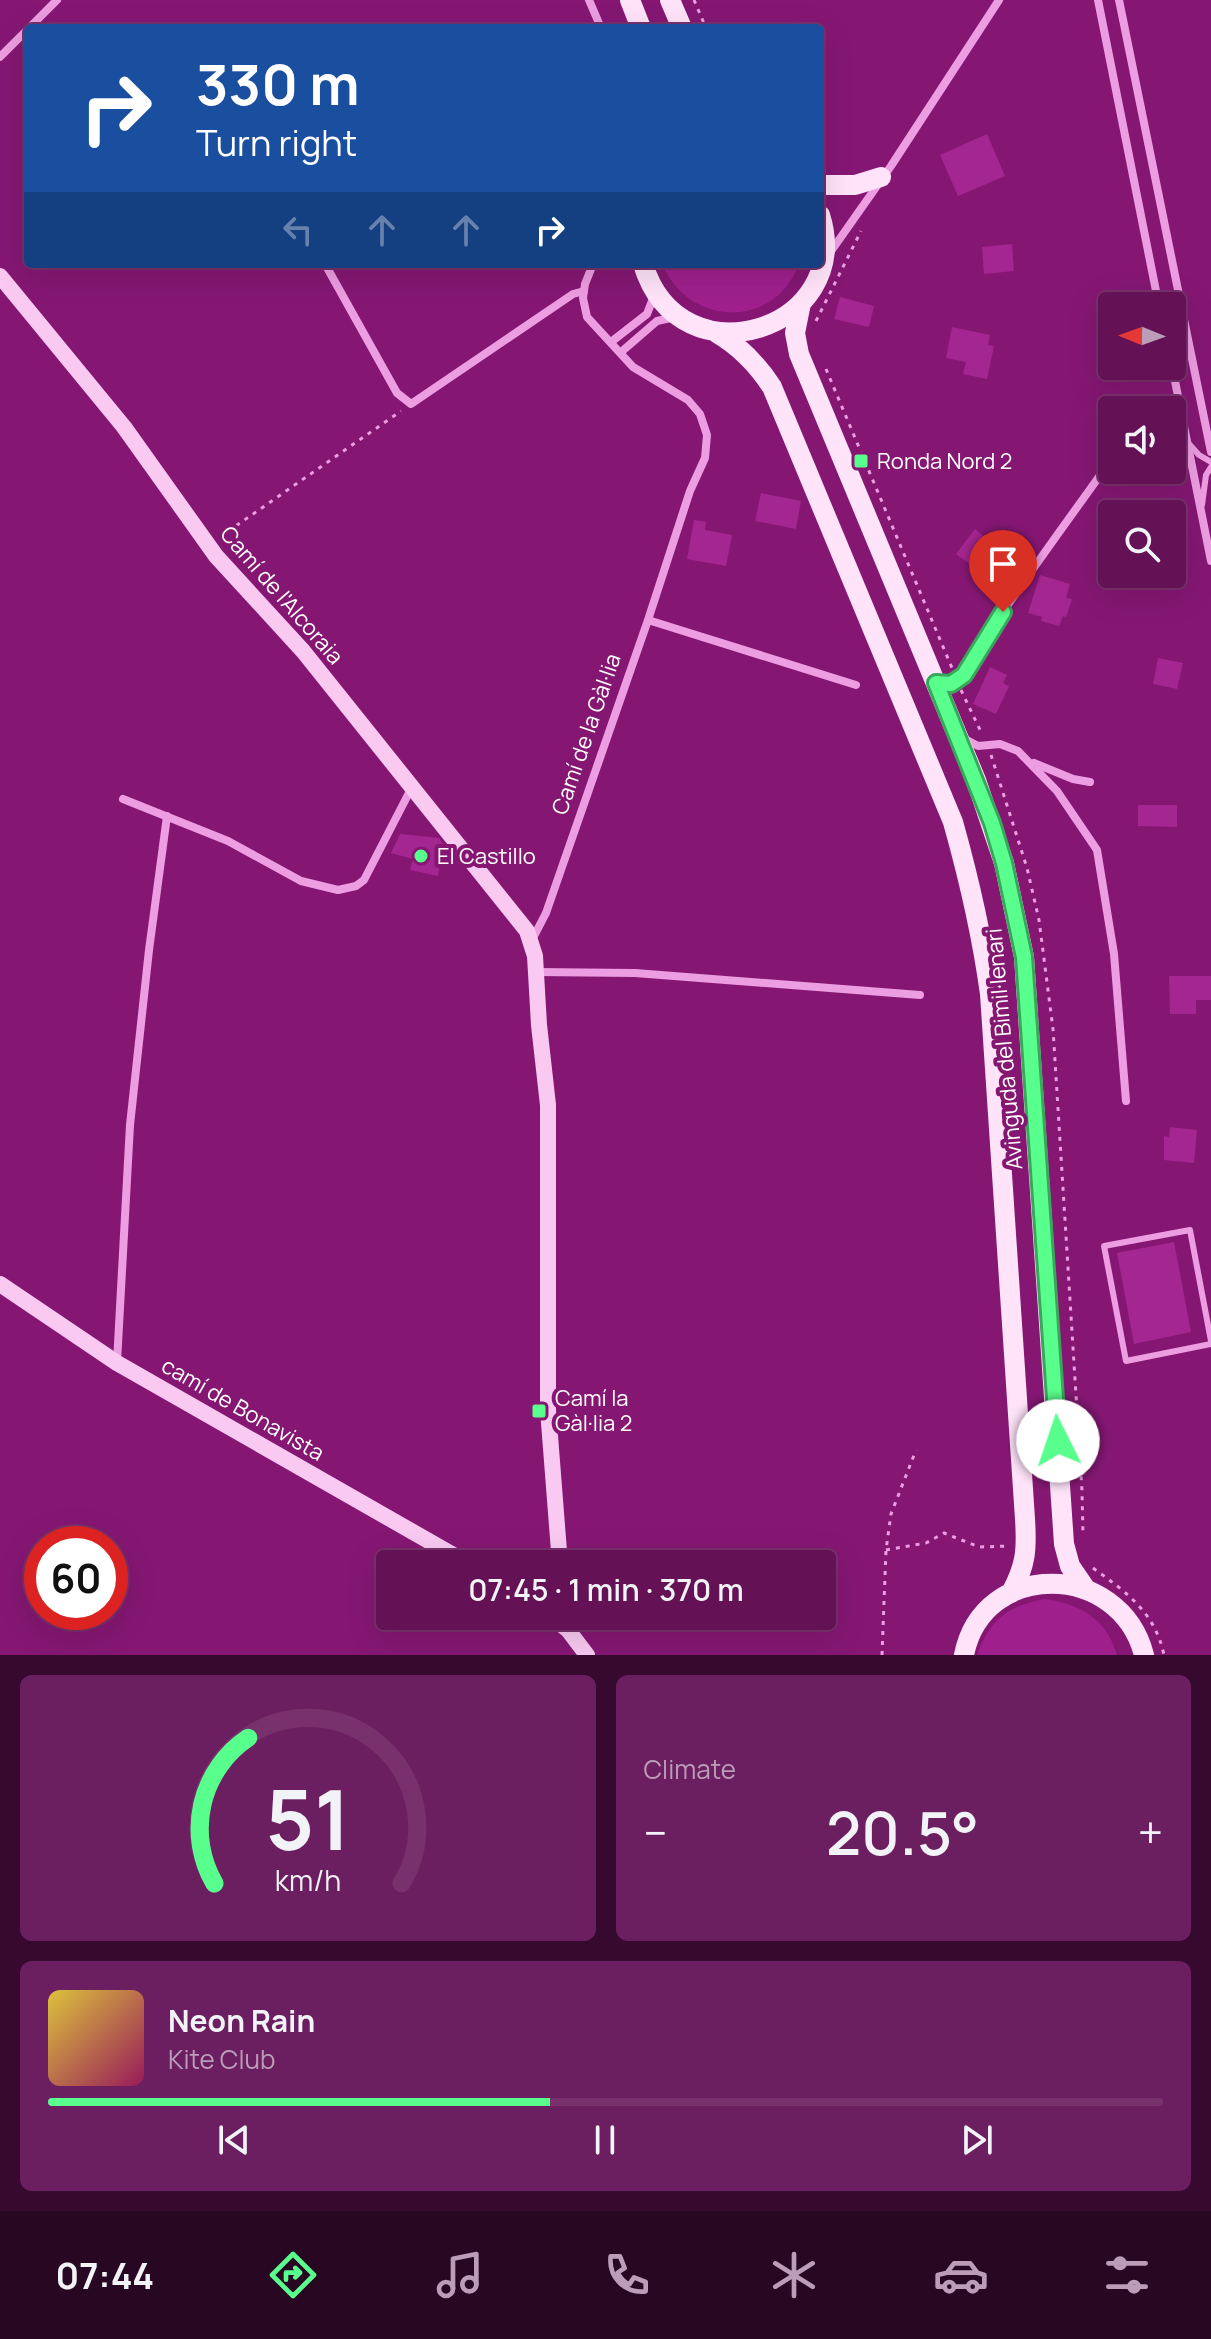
<!DOCTYPE html>
<html lang="en">
<head>
<meta charset="utf-8">
<style>
  :root { --surface:#641156; --page:#6c1f60; --text:#f1f3f6; --muted:#bb9db9; --line:#78316c; --accent:#59ff8d }
  body { margin:0; font-family:Manrope,sans-serif; background:var(--page); color:var(--text); height:100vh; display:flex; flex-direction:column; font-size:30px; white-space:nowrap }
  * { box-sizing:border-box; margin:0 }
  p { font-size:26px; color:var(--muted) }
  .icon { flex:none; width:44px; height:44px; fill:none; stroke:currentColor; stroke-width:2; stroke-linecap:round; stroke-linejoin:round }
  .map { position:relative; height:1655px; overflow:hidden }
  .panel { display:flex; flex-direction:column; gap:20px; padding:20px; background:#37092f; flex:1 }
  .panel>* { flex:none }
  .banner { position:absolute; left:24px; top:24px; width:800px; height:244px; border-radius:8px; box-shadow:0 8px 32px #0002,0 0 0 2px var(--line); background:#1a4fa0; color:#fff; overflow:hidden }
  .needle { width:52px; rotate:271deg }
  .tools { position:absolute; left:1098px; top:292px; display:grid; gap:16px }
  .tools a { display:grid; place-items:center; width:88px; height:88px; border-radius:8px; background:var(--surface); box-shadow:0 8px 32px #0002,0 0 0 2px var(--line); font-size:40px }
  .speed { position:absolute; left:24px; top:1526px; display:flex; gap:16px; font-size:40px; font-weight:700; text-align:center }
  .speed>* { display:grid; place-content:center; width:104px; height:104px; border-radius:50%; background:var(--surface); box-shadow:0 8px 32px #0002,0 0 0 2px var(--line); line-height:1 }
  .speed .limit { border:12px solid #d22; background:#fff; color:#111 }
  .pin { position:absolute; display:grid; place-items:center; width:68px; height:68px; color:#fff; margin:-82px -34px; border-radius:50% 50% 50% 0; rotate:-45deg; box-shadow:0 0 8px #0007 }
  .pin .icon { rotate:45deg }
  .me { position:absolute; width:88px; margin:-44px; rotate:356deg; stroke-linejoin:round; filter:drop-shadow(0 0 6px #0008) }
  .turn { display:flex; align-items:center; gap:28px; height:168px; padding:0 40px; font-size:36px }
  .turn .icon { width:104px; height:104px; stroke-width:2.5 }
  .turn b { display:block; font-size:56px; line-height:68px }
  .lanes { display:flex; align-items:center; height:76px; padding:0 40px; background:#0003; justify-content:center; gap:40px; direction:ltr }
  .lanes .off { opacity:.35 }
  .big { font-size:60px; font-weight:600; line-height:1.1 }
  .panel .widget { flex:1; display:flex; flex-direction:column; justify-content:center; gap:12px; min-width:0; padding:0 28px; border-radius:12px; background:var(--page) }
  .panel .dial { align-items:center; gap:0 }
  .dial svg { height:208px; overflow:visible; fill:none; stroke:var(--line); stroke-width:7; stroke-linecap:round; text-anchor:middle }
  .dial text { fill:var(--text); stroke:none }
  .song { display:flex; align-items:center; gap:24px }
  .cover { width:96px; height:96px; border-radius:12px; background:linear-gradient(135deg,hsl(50 70% 55%),hsl(330 70% 35%)) }
  .played { height:8px; border-radius:4px; background:linear-gradient(90deg,var(--accent) 45%,var(--line) 45%) }
  .keys { display:flex; justify-content:space-around; direction:ltr }
  .heat { display:flex; justify-content:space-between; align-items:center; font-size:44px; direction:ltr }
  .panel .tiles { flex:1; display:grid; gap:20px; grid-template-columns:1fr 1fr }
  .widget:last-child { grid-column:span 2 }
  .trip { position:absolute; left:376px; top:1550px; width:460px; height:80px; border-radius:8px; background:var(--surface); box-shadow:0 8px 32px #0002,0 0 0 2px var(--line); font-weight:600; line-height:80px; text-align:center }
  .tab-bar { display:flex; height:128px; justify-content:space-around; align-items:center; background:#280722; color:var(--muted) }
  .tab-bar .icon { width:56px; height:56px }
  .tab-bar .current { color:var(--accent) }
  .tab-bar b { font-size:36px; color:var(--text) }
  .map>svg:first-child { display:block }
</style>
</head>
<body>
<div class="map">
<svg width="1211" height="1655" viewBox="0 0 1211 1655">
  <rect width="100%" height="100%" fill="#851773"/>
  <path fill="#9f208c" d="M662 264H799C774 330 689 327 662 264Z
    M1045 1599C1080 1604 1107 1619 1117 1655H977C991 1619 1007 1606 1045 1599Z"/>
  <path fill="#a42690" d="M987 134 1005 176 958 196 940 155Z
    M1012 244 1014 271 984 274 982 247Z
    M840 297 874 306 869 327 834 319Z
    M952 327 990 335 988 345 994 346 987 379 963 374 966 362 946 358Z
    M761 493 801 501 796 529 755 521Z
    M694 520 706 522 705 530 732 535 726 566 687 559Z
    M975 529 997 547 983 566 978 562 974 567 956 554Z
    M1040 575 1070 584 1066 598 1072 599 1066 617 1063 616 1059 626 1041 621 1042 617 1028 613Z
    M1158 658 1183 663 1177 689 1153 684Z
    M990 667 1007 675 1003 683 1009 686 996 714 973 704Z
    M1138 805H1177V827L1138 826Z
    M400 834 439 838 443 844 438 876 410 870 413 859 391 853Z
    M1169 976H1211V1000H1196V1014H1170Z
    M1170 1127 1197 1130 1194 1163 1164 1160V1136L1169 1137Z
    M1174 1242 1191 1332 1134 1344 1117 1253Z"/>
  <g fill="none" stroke-linecap="round" stroke-linejoin="round">
    <path stroke="#ed9de1" stroke-width="3" stroke-dasharray="4 6" stroke-linecap="butt" d="M694 0 706 28
      M816 321 861 231
      M826 369 952 668
      M220 537 401 411
      M961 690 982 734
      M991 755 1027 868 1039 920 1053 1029 1082 1491 1083 1535
      M886 1550 926 1543 944 1533 979 1547 1009 1546
      M1093 1568C1126 1592 1155 1612 1164 1655
      M882 1655 886 1550 891 1514 916 1450"/>
    <path stroke="#ed9de1" stroke-width="6" d="M1189 444 1199 455 1211 462
      M1202 505 1206 475 1211 467
      M1211 1341 1190 1230 1104 1246 1126 1361 1211 1344"/>
    <path stroke="#ed9de1" stroke-width="8" d="M589 0 601 28
      M1098 0 1159 306
      M1119 0 1211 452
      M29 28 57 0
      M0 57 28 29
      M829 254 891 166 999 0
      M325 264 397 393 411 404 573 294 584 291
      M611 342 647 314 655 293
      M620 353 657 321 675 317
      M1172 366 1211 561
      M648 620 856 685
      M940 683 951 684C973 668 986 638 1001 615 1035 565 1071 516 1106 467
      M963 738 978 746 1000 744 1018 751 1057 791 1097 850 1114 954 1126 1101
      M1034 763 1073 779 1090 782
      M123 799 228 841 301 881 338 890 356 886 364 880 412 787
      M532 940 546 913 648 620 690 491 705 458 707 435 700 414 688 400 633 367 587 317 583 298 585 284 593 264
      M536 972 635 973 920 995
      M117 1362 130 1125 149 950 167 816"/>
    <path stroke="#f9c9f1" stroke-width="16" d="M0 276 124 427 216 556 303 651 527 931 535 956 539 1025 548 1105V1410L560 1564
      M0 1284 117 1363 469 1564
      M551 1616 568 1630 587 1655"/>
    <path stroke="#ffe3f9" stroke-width="20" d="M630 0 641 28
      M670 0 682 28
      M820 185H855L881 177
      M643 264C680 386 856 329 820 215
      M801 303 795 333 799 354 976 780 1004 863 1024 957 1064 1544 1070 1566 1085 1588
      M717 333C741 347 757 364 772 387L953 822C969 879 982 935 990 994L1025 1519C1027 1550 1026 1565 1011 1593
      M964 1655C983 1559 1120 1561 1144 1655"/>
  </g>
  <g fill="none" stroke-linecap="round" stroke-linejoin="round">
    <defs>
      <path id="route" d="M1003 612 964 675 951 684 936 683 992 823 1004 863 1024 957 1058 1441"/>
    </defs>
    <use href="#route" stroke="#3aa65c" stroke-width="20"/>
    <use href="#route" stroke="#59ff8d" stroke-width="14"/>
  </g>
  <g fill="#59ff8d" stroke="#851773" stroke-width="3">
    <rect x="853" y="453" width="16" height="16" rx="4"/>
    <circle cx="421" cy="856" r="8"/>
    <rect x="531" y="1403" width="16" height="16" rx="4"/>
  </g>
  <g text-anchor="middle" stroke-width="8" stroke-linejoin="round" paint-order="stroke">
    <g font-size="22" fill="#fff" stroke="#851773" text-anchor="start">
      <text x="877" y="469">Ronda Nord 2</text>
      <text x="437" y="864">El Castillo</text>
      <text x="555" y="1406">Camí la<tspan x="555" dy="25">Gàl·lia 2</tspan></text>
    </g>
    <g font-size="22" fill="#fff" stroke="#851773">
      <text transform="translate(282 595) rotate(49)" y="8">Camí de l'Alcoraia</text>
      <text transform="translate(586 734) rotate(-71)" y="8">Camí de la Gàl·lia</text>
      <text transform="translate(1004 1049) rotate(-95)" y="8">Avinguda del Bimil·lenari</text>
      <text transform="translate(243 1409) rotate(30)" y="8">camí de Bonavista</text>
    </g>
  </g>
</svg>
<div class="tools">
<a><svg class="needle" viewBox="-14 -14 28 28"><path d="M0-13l5 13h-10z" fill="#e53935"/><path d="M0 13l5-13h-10z" fill="#bb9db9"/></svg></a>
<a><svg class="icon" aria-label="sound" viewBox="0 0 24 24"><path d="M4 9h4l5-4v14l-5-4H4zM17 9q2 3 0 6"/></svg></a>
<a><svg class="icon" aria-label="search" viewBox="0 0 24 24"><circle cx="10" cy="10" r="6"/><path d="M15 15l6 6"/></svg></a>
</div>
<div class="speed"><div class="limit">60</div></div>
<div class="pin" style="left:1003px;top:612px;background:#d93025"><svg class="icon" aria-label="arrive" viewBox="0 0 24 24"><path d="M6 21V4h12l-3 4 3 4H6"/></svg></div>
<svg class="me" style="left:1058px;top:1441px" viewBox="-20 -20 40 40"><circle r="19" fill="#fff"/><path d="M0-13L10 11 0 6-10 11z" fill="#59ff8d"/></svg>
<div class="trip">07:45 · 1 min · 370 m</div>
<div class="banner">
<div class="turn"><svg class="icon" aria-label="right" viewBox="0 0 24 24"><path d="M7 20v-9h11M14 6l5 5-5 5"/></svg><div><b>330 m</b>Turn right</div></div>
<div class="lanes"><svg class="icon off" aria-label="left" viewBox="0 0 24 24"><path d="M17 20v-9H6M10 6l-5 5 5 5"/></svg><svg class="icon off" aria-label="ahead" viewBox="0 0 24 24"><path d="M12 20V5M6 11l6-6 6 6"/></svg><svg class="icon off" aria-label="ahead" viewBox="0 0 24 24"><path d="M12 20V5M6 11l6-6 6 6"/></svg><svg class="icon" aria-label="right" viewBox="0 0 24 24"><path d="M7 20v-9h11M14 6l5 5-5 5"/></svg></div>
</div>
</div>
<section class="panel">
<div class="tiles">
<div class="widget dial"><svg viewBox="0 0 100 80">
<path d="M14 69A42 42 0 1 1 86 69"/>
<path d="M14 69A42 42 0 0 1 27 13" stroke="#59ff8d"/>
<text x="50" y="56" font-size="32" font-weight="700">51</text>
<text x="50" y="72" font-size="11">km/h</text>
</svg></div>
<div class="widget"><p>Climate</p>
<div class="heat"><a>−</a><b class="big">20.5°</b><a>+</a></div>
</div>
<div class="widget">
<div class="song"><i class="cover"></i><div><b>Neon Rain</b><p>Kite Club</p></div></div>
<div class="played"></div>
<div class="keys"><svg class="icon" aria-label="previous" viewBox="0 0 24 24"><path d="M18 5L8 12l10 7zM5 5v14"/></svg><svg class="icon" aria-label="pause" viewBox="0 0 24 24"><path d="M8 5v14M16 5v14"/></svg><svg class="icon" aria-label="next" viewBox="0 0 24 24"><path d="M6 5l10 7-10 7zM19 5v14"/></svg></div>
</div>
</div>
</section>
<nav class="tab-bar">
<b>07:44</b>
<svg class="icon current" aria-label="directions" viewBox="0 0 24 24"><path d="M12 3l9 9-9 9-9-9zM9 14v-3h6M13 9l2 2-2 2"/></svg>
<svg class="icon" aria-label="music" viewBox="0 0 24 24"><path d="M9 18V5l10-2v13"/><circle cx="6" cy="18" r="3"/><circle cx="16" cy="16" r="3"/></svg>
<svg class="icon" aria-label="phone" viewBox="0 0 24 24"><path d="M5 4h4l2 5-3 2q2 4 5 5l2-3 5 2v4C11 20 4 13 5 4z"/></svg>
<svg class="icon" aria-label="climate" viewBox="0 0 24 24"><path d="M12 3v18M4 7l16 10M4 17L20 7"/></svg>
<svg class="icon" aria-label="car" viewBox="0 0 24 24"><path d="M5 17H2v-5l4-1 3-4h7l3 4 3 1v5h-3M9 17h6M6 11h13"/><circle cx="7" cy="17" r="2"/><circle cx="17" cy="17" r="2"/></svg>
<svg class="icon" aria-label="filters" viewBox="0 0 24 24"><path d="M4 7h16M4 17h16"/><circle cx="9" cy="7" r="2"/><circle cx="15" cy="17" r="2"/></svg>
</nav>
</body>
</html>
